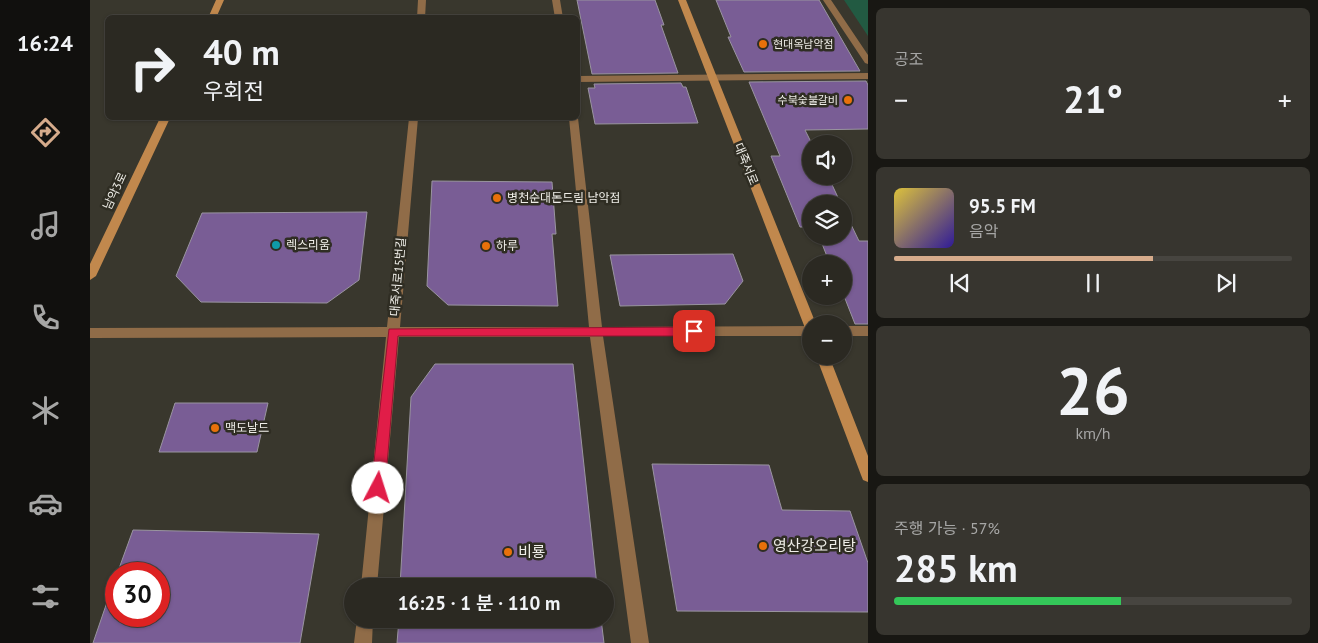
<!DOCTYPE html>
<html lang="ko">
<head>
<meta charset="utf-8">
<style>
  :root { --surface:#2b2922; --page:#37352f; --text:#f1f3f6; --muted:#a6a6a5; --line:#474540; --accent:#d6ab8b }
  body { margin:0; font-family:"PT Sans","Noto Sans KR",sans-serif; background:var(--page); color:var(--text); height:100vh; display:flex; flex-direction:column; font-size:19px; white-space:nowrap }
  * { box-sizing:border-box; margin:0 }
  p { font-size:16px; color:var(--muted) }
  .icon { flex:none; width:28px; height:28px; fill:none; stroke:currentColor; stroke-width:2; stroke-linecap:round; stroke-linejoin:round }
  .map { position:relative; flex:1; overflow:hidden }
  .side { display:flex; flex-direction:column; gap:8px; padding:8px; background:#181713; width:450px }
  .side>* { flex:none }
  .guide { position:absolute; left:15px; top:15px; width:475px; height:105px; border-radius:8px; box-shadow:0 1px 4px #0004,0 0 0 1px var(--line); background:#2b2922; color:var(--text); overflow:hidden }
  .buttons { position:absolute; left:712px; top:135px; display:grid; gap:10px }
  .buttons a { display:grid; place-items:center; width:50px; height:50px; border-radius:50%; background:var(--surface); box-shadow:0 1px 4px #0004,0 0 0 1px var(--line); font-size:25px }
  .speed { position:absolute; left:15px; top:562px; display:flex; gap:10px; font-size:25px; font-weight:700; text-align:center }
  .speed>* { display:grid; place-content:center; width:65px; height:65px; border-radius:50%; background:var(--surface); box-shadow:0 1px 4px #0004,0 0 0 1px var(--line); line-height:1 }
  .speed .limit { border:8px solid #d22; background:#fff; color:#111 }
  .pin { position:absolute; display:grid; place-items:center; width:42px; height:42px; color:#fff; margin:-21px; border-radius:10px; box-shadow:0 2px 8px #0006 }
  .me { position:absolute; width:55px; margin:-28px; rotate:5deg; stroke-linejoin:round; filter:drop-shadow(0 0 4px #0008) }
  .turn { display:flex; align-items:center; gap:18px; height:105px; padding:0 15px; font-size:22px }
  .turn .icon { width:65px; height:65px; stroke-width:2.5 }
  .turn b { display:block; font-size:35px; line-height:42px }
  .big { font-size:38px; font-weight:600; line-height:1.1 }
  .side .tile { flex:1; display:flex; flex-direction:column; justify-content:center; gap:8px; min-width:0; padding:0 18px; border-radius:8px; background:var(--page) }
  .side .dial { align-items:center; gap:0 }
  .dial b { font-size:65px; line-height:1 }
  .song { display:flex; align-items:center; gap:15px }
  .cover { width:60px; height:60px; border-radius:8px; background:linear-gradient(135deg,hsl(50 70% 55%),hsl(250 70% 35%)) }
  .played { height:5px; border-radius:2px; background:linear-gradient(90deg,var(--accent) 65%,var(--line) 65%) }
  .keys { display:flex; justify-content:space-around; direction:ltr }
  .heat { display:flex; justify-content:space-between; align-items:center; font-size:28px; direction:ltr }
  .charge { height:8px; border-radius:4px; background:linear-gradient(90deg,#34c759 57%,var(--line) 0) }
  .trip { position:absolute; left:254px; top:578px; width:270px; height:50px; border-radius:25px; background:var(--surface); box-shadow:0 1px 4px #0004,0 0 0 1px var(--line); font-weight:600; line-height:50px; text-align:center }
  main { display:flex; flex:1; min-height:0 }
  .tab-bar { display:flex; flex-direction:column; width:90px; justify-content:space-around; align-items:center; background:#11100e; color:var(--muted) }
  .tab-bar .icon { width:35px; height:35px }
  .tab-bar .on { color:var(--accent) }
  .tab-bar b { font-size:22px; color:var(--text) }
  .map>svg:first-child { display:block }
</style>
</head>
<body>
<main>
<nav class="tab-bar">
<b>16:24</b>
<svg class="icon on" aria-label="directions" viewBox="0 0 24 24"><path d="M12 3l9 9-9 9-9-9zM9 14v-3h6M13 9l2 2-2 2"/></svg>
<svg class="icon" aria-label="music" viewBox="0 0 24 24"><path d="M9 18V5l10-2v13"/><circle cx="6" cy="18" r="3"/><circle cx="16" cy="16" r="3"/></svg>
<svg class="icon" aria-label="phone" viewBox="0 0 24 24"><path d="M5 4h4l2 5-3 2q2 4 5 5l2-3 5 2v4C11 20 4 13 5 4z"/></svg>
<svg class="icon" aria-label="climate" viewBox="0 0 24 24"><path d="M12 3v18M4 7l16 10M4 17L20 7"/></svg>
<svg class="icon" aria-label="car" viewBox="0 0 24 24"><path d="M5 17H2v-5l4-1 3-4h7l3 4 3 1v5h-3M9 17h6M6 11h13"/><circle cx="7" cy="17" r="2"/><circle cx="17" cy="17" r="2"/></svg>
<svg class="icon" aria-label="filters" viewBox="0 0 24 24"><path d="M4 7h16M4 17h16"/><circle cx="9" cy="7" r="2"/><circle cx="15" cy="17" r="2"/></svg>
</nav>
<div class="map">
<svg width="778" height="643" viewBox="0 0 778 643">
  <rect width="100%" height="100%" fill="#39372d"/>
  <path fill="#225a42" d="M754 0H778V36Z"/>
  <path fill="#795d95" stroke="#9a95a0" d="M487 0H565L574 25H571L588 73 502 74Z
    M626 0H729L770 71 654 72 638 37H641Z
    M776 81 778 85V129L715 130 722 144 721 176H738L751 204H721V227H710L681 156H690L659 82Z
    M591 83 593 87H596L608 123 505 124 498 88H505L504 84Z
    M342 181 462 182 466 234H462L468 306 358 305 337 286Z
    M754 210 769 241H778V324H765L754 296V264H740L729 236H754Z
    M277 212 269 280 237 303 111 302 86 276 112 213Z
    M643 254 653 281 635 304 530 306 520 255Z
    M345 364H483L507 586H310L321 397Z
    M85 403H178L167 452H69Z
    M562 464 679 465 692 510 760 511 778 563V612L587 611Z
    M43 530 229 534 210 643H3L26 576V616H69V574H27Z
    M309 619H511L514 643H307Z"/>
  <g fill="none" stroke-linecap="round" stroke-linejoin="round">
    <path fill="#906c48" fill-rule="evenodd" d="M328 0H336L335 18H327Z
      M462 0H470L473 18H465Z
      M733 0H741L778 55V64L775 63Z
      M778 73V79L488 82V76Z
      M319 118H328L310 327H499L479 118H488L512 327 721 326V336H513L559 643H541L500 337H309L287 586H271L296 337 0 338V328L297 327Z
      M754 326H778V336H754Z
      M267 619H283L282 643H264Z"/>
    <path fill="#c1884d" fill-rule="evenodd" d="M126 0H134L126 18H118Z
      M588 0H596L726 324H721V333L717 331 715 328Z
      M70 118H80L6 276 0 280V264Z
      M726 356H739L778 456V482L773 480 771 475Z"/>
  </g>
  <path fill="#e11d48" stroke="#92132f" d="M604 327 610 331 604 336H308L295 488 293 493 288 495 283 493 281 488 299 329Z"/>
  <g fill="#e8710a" stroke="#2f2d23" stroke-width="2">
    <circle cx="673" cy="44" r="5"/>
    <circle cx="758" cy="100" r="5"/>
    <circle cx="407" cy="198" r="5"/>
    <circle cx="396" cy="246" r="5"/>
    <circle cx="125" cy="428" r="5"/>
    <circle cx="673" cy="546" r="5"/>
    <circle cx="418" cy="552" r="5"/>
  </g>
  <circle fill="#0f9aa8" stroke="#2f2d23" stroke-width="2" cx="186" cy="245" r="5"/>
  <g text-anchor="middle" stroke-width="5" stroke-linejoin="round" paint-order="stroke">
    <g font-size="11" fill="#efeee8" stroke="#2f2d23" text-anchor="start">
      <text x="683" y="48">현대옥남악점</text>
      <text x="748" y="104" text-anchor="end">수북숯불갈비</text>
    </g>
    <g font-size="12" fill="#efeee8" stroke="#2f2d23">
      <text transform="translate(656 164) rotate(68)" y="4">대죽서로</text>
      <text transform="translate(25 191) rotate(-65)" y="4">남악3로</text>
      <text transform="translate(308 277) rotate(-85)" y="4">대죽서로15번길</text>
    </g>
    <g font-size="12" fill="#efeee8" stroke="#2f2d23" text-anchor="start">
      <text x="417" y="202">병천순대돈드림 남악점</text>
      <text x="196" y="249">렉스리움</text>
      <text x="406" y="250">하루</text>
      <text x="135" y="432">맥도날드</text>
    </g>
    <g font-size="15" fill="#efeee8" stroke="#2f2d23" text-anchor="start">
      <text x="683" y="551">영산강오리탕</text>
      <text x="428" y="557">비룡</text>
    </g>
  </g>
</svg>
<div class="buttons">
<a><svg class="icon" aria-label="sound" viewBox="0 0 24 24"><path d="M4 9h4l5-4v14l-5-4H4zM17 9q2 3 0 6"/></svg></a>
<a><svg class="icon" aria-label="layers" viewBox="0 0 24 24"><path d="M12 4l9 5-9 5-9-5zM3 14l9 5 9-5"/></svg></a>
<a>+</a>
<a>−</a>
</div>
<div class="speed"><div class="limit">30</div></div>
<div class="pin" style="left:604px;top:331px;background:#d93025"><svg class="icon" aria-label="arrive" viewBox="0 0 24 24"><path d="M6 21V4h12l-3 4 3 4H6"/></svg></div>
<svg class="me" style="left:288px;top:488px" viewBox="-20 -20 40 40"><circle r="19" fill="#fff"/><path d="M0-13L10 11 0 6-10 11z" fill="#e11d48"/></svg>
<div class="trip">16:25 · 1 분 · 110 m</div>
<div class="guide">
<div class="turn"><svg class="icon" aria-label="right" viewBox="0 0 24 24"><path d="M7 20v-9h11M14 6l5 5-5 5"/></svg><div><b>40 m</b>우회전</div></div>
</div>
</div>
<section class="side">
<div class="tile"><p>공조</p>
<div class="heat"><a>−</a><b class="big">21°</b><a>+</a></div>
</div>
<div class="tile">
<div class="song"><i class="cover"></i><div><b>95.5 FM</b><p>음악</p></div></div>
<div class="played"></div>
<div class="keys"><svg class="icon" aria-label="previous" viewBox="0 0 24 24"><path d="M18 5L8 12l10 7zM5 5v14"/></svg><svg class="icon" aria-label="pause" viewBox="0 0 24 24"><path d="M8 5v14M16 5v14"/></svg><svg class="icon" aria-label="next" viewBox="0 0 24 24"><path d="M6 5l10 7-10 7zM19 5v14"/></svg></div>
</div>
<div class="tile dial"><b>26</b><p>km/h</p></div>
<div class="tile"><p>주행 가능 · 57%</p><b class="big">285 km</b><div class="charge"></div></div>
</section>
</main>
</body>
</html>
